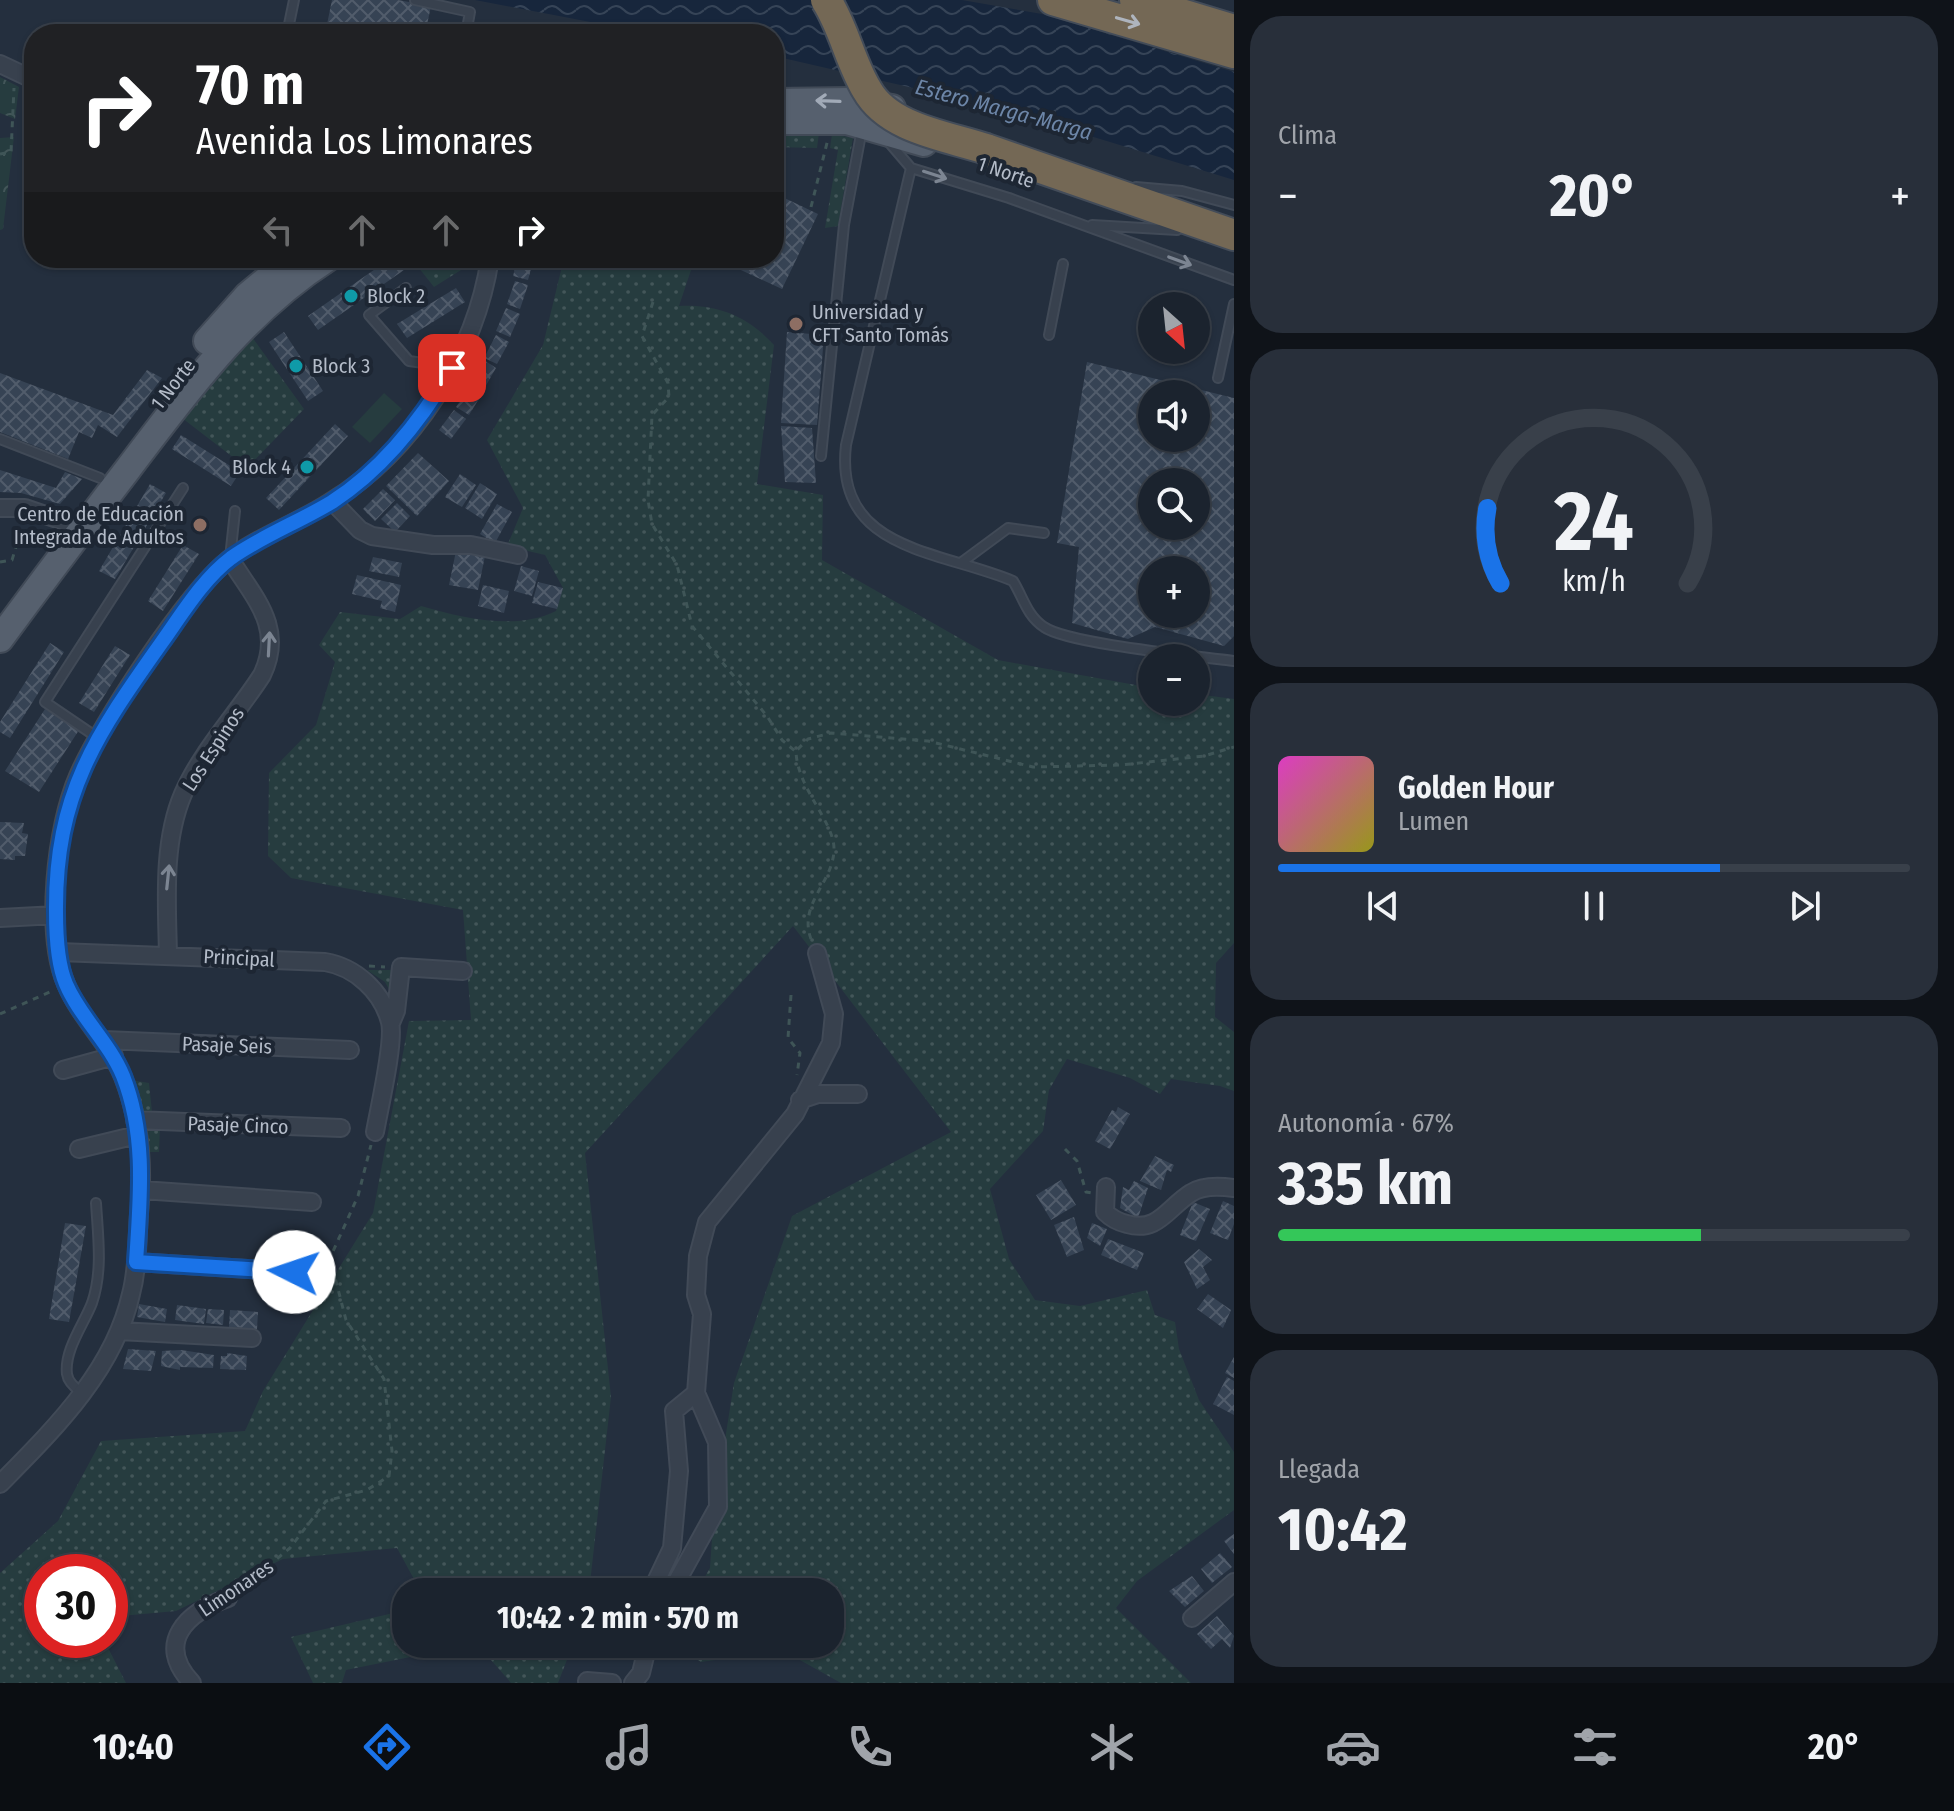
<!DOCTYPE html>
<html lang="es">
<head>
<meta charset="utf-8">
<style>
  :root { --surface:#1b232e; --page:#282f3a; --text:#f1f3f6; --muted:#a0a4aa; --line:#39404a; --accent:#1a73e8 }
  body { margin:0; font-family:"Fira Sans Condensed",sans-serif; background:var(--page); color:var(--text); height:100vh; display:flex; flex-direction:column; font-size:30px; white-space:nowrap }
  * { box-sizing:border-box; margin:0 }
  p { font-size:26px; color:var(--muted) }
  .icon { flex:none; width:44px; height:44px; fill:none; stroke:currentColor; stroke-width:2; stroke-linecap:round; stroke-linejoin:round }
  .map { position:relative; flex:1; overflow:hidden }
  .details { display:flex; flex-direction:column; gap:16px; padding:16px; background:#0f1319; width:720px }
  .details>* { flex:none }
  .top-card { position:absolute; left:24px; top:24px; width:760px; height:244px; border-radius:32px; box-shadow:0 2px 6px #0004,0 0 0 2px var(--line); background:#202124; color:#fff; overflow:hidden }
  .needle { width:52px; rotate:153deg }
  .controls { position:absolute; left:1138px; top:292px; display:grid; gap:16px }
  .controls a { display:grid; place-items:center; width:72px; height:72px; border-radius:50%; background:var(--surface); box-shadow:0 2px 6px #0004,0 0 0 2px var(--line); font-size:40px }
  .speed { position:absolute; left:24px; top:1554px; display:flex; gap:16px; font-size:40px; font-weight:700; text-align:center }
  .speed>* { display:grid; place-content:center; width:104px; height:104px; border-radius:50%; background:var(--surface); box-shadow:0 2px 6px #0004,0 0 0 2px var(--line); line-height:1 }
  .speed .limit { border:12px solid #d22; background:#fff; color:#111 }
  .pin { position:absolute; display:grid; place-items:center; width:68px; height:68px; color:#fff; margin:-34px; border-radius:16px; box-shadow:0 4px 12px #0006 }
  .me { position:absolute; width:88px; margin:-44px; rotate:274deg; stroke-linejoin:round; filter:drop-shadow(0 0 6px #0008) }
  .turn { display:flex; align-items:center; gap:28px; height:168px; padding:0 40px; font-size:36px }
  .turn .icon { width:104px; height:104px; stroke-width:2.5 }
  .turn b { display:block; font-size:56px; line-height:68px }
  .lanes { display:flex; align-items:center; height:76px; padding:0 40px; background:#0003; justify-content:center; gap:40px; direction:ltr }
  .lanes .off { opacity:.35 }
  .big { font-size:60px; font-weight:700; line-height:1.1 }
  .details .widget { flex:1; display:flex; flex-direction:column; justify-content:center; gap:12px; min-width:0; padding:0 28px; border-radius:32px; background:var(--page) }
  .details .dial { align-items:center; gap:0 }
  .dial svg { height:208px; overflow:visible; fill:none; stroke:var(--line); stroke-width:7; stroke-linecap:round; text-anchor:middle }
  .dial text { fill:var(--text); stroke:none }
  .song { display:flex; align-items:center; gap:24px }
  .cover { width:96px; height:96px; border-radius:12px; background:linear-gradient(135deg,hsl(310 70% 55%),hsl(60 70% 35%)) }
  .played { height:8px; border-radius:4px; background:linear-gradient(90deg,var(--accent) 70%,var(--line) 70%) }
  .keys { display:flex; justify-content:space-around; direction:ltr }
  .heat { display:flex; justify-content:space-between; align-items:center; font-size:44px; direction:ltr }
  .charge { height:12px; border-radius:6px; background:linear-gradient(90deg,#34c759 67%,var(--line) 0) }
  .trip { position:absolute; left:392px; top:1578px; width:452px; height:80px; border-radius:32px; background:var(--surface); box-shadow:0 2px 6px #0004,0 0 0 2px var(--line); font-weight:700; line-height:80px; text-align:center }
  .dock { display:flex; height:128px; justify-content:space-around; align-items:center; background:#0b0e12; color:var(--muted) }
  .dock .icon { width:56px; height:56px }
  .dock .on { color:var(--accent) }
  .dock b { font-size:36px; color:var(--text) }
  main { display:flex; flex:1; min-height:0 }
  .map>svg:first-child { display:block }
</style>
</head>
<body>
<main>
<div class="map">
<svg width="1234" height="1683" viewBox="0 0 1234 1683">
  <defs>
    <pattern id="grass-dots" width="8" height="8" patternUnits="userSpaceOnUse" patternTransform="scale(2)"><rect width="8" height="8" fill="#263c3f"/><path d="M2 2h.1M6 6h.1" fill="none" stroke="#435659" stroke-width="1.8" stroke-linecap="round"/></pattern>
    <pattern id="forest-crowns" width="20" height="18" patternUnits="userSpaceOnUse" patternTransform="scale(2)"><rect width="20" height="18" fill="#263c3f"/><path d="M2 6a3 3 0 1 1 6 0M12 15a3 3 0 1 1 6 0" fill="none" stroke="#435659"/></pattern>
    <pattern id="water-waves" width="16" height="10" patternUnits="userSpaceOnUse" patternTransform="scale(2)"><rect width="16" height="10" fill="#17263c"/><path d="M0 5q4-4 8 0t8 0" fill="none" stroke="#364457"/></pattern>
    <pattern id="building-cross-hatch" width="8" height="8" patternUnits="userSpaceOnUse" patternTransform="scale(2)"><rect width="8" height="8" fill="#364354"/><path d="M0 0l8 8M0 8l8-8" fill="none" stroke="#515c6b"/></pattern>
  </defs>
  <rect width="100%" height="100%" fill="#242f3e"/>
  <path fill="url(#grass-dots)" d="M774 133H819L817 148 774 147Z
    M832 134 853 138 838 226 825 228 838 150 830 148Z
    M411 258H480L434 287Z
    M564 258H695L679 306C717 304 748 316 774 345L757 484 823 495 822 560 998 660 1152 688V702H1196V694L1234 699V943L1216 963 1215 1017 1234 1032V1091L1220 1086 1171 1079 1160 1094 1130 1078 1067 1059 1049 1090 1043 1131 990 1189 1009 1259 1035 1300 1080 1306 1147 1290 1155 1315 1175 1322 1179 1349 1199 1400 1234 1452V1510L1137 1581 1116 1608 1191 1683H841L782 1650 701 1662 673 1644H830V1592H696L710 1568 714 1509 734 1383 792 1216 951 1132 793 926 585 1153 611 1397 589 1592H421L397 1548 283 1559 176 1611 110 1617V1572H42V1640H104L126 1683H0V1573L58 1521 101 1441 245 1431 263 1391 373 1213 409 1021 471 1020 463 910 291 878 268 856 269 773 316 725 335 662 319 645 340 612 400 619 421 606C463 618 515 631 556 611L563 588 545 555 507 546 523 508 487 440 543 345Z
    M252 337 304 409 247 468 182 418Z
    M367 970H394L395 1001 385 982Z
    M131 1080 149 1083 152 1112 141 1111Z
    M146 1126H160L159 1152H145Z
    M406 1610V1644H573L558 1683H511L484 1652 430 1653 346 1670 342 1683H313L291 1637Z"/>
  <path fill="url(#forest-crowns)" d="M0 77 19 87 15 119 0 113Z
    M14 137 3 229 0 230V138Z"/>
  <path fill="#263c3f" d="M384 393 402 409 370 443 352 427Z"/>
  <path fill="url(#water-waves)" d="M475 0H962L1042 14 1234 72V180L996 107 774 56V34H653Z"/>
  <path fill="url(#building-cross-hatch)" fill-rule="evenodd" d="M332 0H398L431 6 425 34H325Z
    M774 193 818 214 782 289 715 258H774Z
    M391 258H396L404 270 318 330 308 316Z
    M518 258H534L528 280 513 276Z
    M515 281 528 285 520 309 507 304Z
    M456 288 465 302 407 338 397 324Z
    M506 308 520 314 510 337 496 331Z
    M284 332 323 391 308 401 269 342Z
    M787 332 824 335 817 425 781 423Z
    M496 335 509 342 497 364 484 358Z
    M484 360 496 368 484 389 471 382Z
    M1087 362 1234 398V636L1224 646 1155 627 1128 639 1072 623 1079 547 1057 543ZM1152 394H1196V438H1152ZM1152 482H1196V526H1152ZM1152 570H1196V614H1152Z
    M147 370 162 378 117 437 98 425 92 438 79 432 68 459 0 432V373L113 415Z
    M470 386 482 394 469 415 456 407Z
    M454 410 466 419 451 439 439 430Z
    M335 424 348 436 279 510 266 498Z
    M781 426 812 428 816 483 785 482Z
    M181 435 240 472 231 486 172 449Z
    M418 453 449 481 417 516 386 486Z
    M0 470 56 488 65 472 82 479 60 504 21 493 0 492Z
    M460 474 476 485 462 507 445 497Z
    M480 483 497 494 482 519 465 508Z
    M150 484 166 493 115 579 99 571Z
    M383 489 395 500 375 521 363 509Z
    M397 503 410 516 395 532 381 519Z
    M497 504 512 512 495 543 480 534Z
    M183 545 199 554 163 611 148 601Z
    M456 551 485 556 478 590 449 585Z
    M373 557 402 563 399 577 369 571Z
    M521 566 539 571 532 596 514 591Z
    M357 575 401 585 395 612 380 608 382 601 352 594Z
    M538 582 563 588 557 609 532 603Z
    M483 585 509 591 504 613 478 606Z
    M50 643 64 652 10 738 0 732V722Z
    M115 646 130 655 94 712 79 703Z
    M45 709 79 730 39 792 5 771Z
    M0 822 24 823 22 833 28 834 25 856H15V860L0 859Z
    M1118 1107 1130 1114 1110 1149 1095 1141 1112 1110 1116 1112Z
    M1155 1156 1174 1165 1171 1172 1167 1170 1161 1190 1140 1181Z
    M1061 1180 1076 1205 1051 1220 1036 1195Z
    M1134 1181 1148 1188 1138 1218 1120 1208 1123 1187 1129 1190Z
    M1223 1201 1234 1206V1224L1228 1240 1210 1233Z
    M1193 1202 1210 1209 1196 1241 1180 1235Z
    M1074 1217 1084 1250 1067 1257 1054 1225Z
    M65 1223 86 1226 69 1322 49 1319Z
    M1092 1223 1107 1229 1100 1246 1087 1238Z
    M1108 1239 1144 1253 1137 1270 1101 1255Z
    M1199 1249 1212 1260 1203 1267 1210 1280 1197 1289 1184 1262Z
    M1208 1294 1231 1310 1223 1328 1197 1309Z
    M139 1304 167 1309 165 1322 137 1317Z
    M177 1305 206 1309 204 1324 175 1320Z
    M208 1309 224 1310 223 1325 206 1323Z
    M230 1310 258 1312 257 1329 229 1327Z
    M128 1349 156 1351 151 1371 123 1369Z
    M181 1350 214 1355 213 1368 180 1367V1370L161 1366 162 1351Z
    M227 1353 247 1356 246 1370 220 1369 221 1356H227Z
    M1234 1357V1378L1225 1373Z
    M1227 1377 1234 1381V1415L1213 1404Z
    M1234 1534V1554L1224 1541Z
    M1220 1553 1232 1567 1212 1583 1201 1569Z
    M1192 1576 1204 1591 1185 1607 1169 1591Z
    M1217 1616 1234 1636 1230 1648 1222 1639 1211 1649 1197 1634Z"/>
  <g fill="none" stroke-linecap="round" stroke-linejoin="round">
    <defs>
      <path id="service" d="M415 0 470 12 466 34
        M542 31 559 34
        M287 34 294 0
        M887 140 911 168 1009 198 1234 280
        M911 168 846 445C834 551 939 550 1013 581 1023 597 1027 616 1044 627 1068 644 1198 656 1234 661
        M1136 187 1182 191 1234 205
        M1092 225 1177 230
        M406 288 369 315 409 361 452 367
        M1049 335 1063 264
        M1218 378 1234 304
        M0 439 100 478
        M821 456 844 225 862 129
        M230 558 235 511
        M962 562 1008 528 1044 533
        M98 738 45 702 183 488
        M82 1393C75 1388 68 1382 67 1374 64 1350 84 1324 92 1303 103 1271 98 1236 96 1203"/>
      <path id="minor" d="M0 64 34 80
        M332 501 360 530 372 536 433 545H471L518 555
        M0 508H25L66 522
        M0 918 56 915
        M59 952 325 962C355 967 382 991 390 1022 395 1041 379 1109 375 1132
        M168 955C167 904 162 843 183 794 201 752 237 714 262 675 285 627 254 598 230 559
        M391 1023 396 1011 401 967 463 971
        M104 1040 350 1050
        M63 1070 114 1056
        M800 1100 818 1094H858
        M135 1120 341 1128
        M79 1149 137 1135
        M1106 1187 1105 1212C1111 1218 1118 1222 1127 1224 1158 1233 1167 1208 1191 1193 1203 1185 1220 1186 1234 1188
        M142 1190 312 1202
        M136 1262 294 1272
        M119 1331 252 1338
        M0 1484C53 1430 114 1371 131 1294 138 1268 137 1240 139 1214 144 1168 140 1120 123 1077 109 1043 80 1018 66 984 44 933 56 826 78 776 101 723 185 595 228 560 259 536 298 523 330 502 413 452 476 353 490 258
        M651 1592 672 1548 679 1471 674 1411 696 1393 702 1314 696 1295 698 1256 707 1222 795 1114 831 1043 834 1014 817 953
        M671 1592 718 1507 717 1442 696 1393
        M1192 1618 1234 1582
        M587 1681 612 1683
        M192 1683C154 1643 187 1612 228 1598
        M633 1683 641 1673 648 1644"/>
      <path id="primary" d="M774 102 850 101 892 108
        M774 121H847L924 143
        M207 341 248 295 293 258
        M0 639C42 582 85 525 128 469 188 390 244 312 328 258"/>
      <path id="motorway" d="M1053 0 1234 53
        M1135 0 1234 30
        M986 149 1234 235"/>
    </defs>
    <use href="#service" stroke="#414a57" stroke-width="12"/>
    <use href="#minor" stroke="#414a57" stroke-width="20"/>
    <use href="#primary" stroke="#414a57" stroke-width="30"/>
    <use href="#motorway" stroke="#434c59" stroke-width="34"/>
    <path stroke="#3f5557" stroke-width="3" stroke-dasharray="6 6" stroke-linecap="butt" d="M0 154 11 152 14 88
      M811 207 828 139
      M653 302 642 336 668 383 669 397 652 415 648 500 652 524 677 565 692 626 767 716 782 740 795 751
      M0 562 12 560 20 534 52 535
      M811 939C798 904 833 883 834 850 835 822 797 789 796 751L808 739 831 733 928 741 1033 767 1121 765 1204 756 1234 747
      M369 966 385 967
      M791 995 788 1038 800 1053 797 1075
      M0 1014 52 991
      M1065 1149 1077 1161 1086 1192 1092 1193
      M240 1589 290 1548 326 1501 367 1490 389 1476 392 1451 384 1379 346 1320 330 1258 358 1196 371 1145"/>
    <use href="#service" stroke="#38414e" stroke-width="8"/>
    <use href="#minor" stroke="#38414e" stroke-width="16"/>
    <use href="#primary" stroke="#56606e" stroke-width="26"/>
    <use href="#motorway" stroke="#746855" stroke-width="30"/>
    <defs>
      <path id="motorway-bridge" d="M826 0C844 28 850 62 867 90 889 129 947 136 986 149"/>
    </defs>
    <use href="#motorway-bridge" stroke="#434c59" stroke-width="34" stroke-linecap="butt"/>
    <use href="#motorway-bridge" stroke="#746855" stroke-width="30"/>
  </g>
  <defs><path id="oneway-shaft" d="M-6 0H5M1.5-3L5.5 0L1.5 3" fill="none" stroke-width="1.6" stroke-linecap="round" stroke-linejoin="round" transform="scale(2)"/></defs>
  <use stroke="#aeb4bd" href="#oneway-shaft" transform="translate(1128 21) rotate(16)"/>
  <use stroke="#a1aab7" href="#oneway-shaft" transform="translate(828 101) rotate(-178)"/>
  <g stroke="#7c8592">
    <use href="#oneway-shaft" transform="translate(935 175) rotate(18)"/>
    <use href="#oneway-shaft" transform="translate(1180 261) rotate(20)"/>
    <use href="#oneway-shaft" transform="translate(269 644) rotate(-87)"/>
    <use href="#oneway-shaft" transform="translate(168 877) rotate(-84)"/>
  </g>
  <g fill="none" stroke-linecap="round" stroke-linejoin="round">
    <defs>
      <path id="route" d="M294 1272 136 1262C140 1199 147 1137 123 1076 109 1042 80 1017 66 984 57 963 56 935 56 912 55 794 96 735 162 642 182 614 203 579 231 558 262 536 299 522 332 502 383 469 422 419 452 368"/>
    </defs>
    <use href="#route" stroke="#114b97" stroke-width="20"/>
    <use href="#route" stroke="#1a73e8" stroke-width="14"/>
  </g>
  <g fill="#0f9aa8" stroke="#1d2633" stroke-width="3">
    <circle cx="351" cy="296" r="8"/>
    <circle cx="296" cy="366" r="8"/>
    <circle cx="307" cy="467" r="8"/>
  </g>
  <g fill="#8d6e63" stroke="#1d2633" stroke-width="3">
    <circle cx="796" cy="324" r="8"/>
    <circle cx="200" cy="525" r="8"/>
  </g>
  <g text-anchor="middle" stroke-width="8" stroke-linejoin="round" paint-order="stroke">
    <g font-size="20" fill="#b4bcc9" stroke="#1d2633">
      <text transform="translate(1006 172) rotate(19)" y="7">1 Norte</text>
      <text transform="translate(173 384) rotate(-52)" y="7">1 Norte</text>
      <text transform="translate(213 749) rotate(-57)" y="7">Los Espinos</text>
      <text transform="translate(239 958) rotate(3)" y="7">Principal</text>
      <text transform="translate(227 1045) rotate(2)" y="7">Pasaje Seis</text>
      <text transform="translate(238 1125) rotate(2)" y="7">Pasaje Cinco</text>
      <text transform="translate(236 1588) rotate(-34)" y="7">Limonares</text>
    </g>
    <g font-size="20" fill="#b4bcc9" stroke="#1d2633" text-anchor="start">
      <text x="367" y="303">Block 2</text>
      <text x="812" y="319">Universidad y<tspan x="812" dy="23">CFT Santo Tomás</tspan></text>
      <text x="312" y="373">Block 3</text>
      <text x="291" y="474" text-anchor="end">Block 4</text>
      <text x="184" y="521" text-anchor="end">Centro de Educación<tspan x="184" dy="23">Integrada de Adultos</tspan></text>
    </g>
    <g font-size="22" font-style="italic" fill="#6d86a8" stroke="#1d2633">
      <text transform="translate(1004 109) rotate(15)" y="8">Estero Marga-Marga</text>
    </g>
  </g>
</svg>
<div class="controls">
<a><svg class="needle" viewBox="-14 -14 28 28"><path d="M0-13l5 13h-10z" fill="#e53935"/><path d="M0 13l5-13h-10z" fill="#a0a4aa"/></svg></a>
<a><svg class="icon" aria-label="sound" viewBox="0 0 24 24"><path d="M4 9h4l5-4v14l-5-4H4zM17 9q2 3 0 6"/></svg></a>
<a><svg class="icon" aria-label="search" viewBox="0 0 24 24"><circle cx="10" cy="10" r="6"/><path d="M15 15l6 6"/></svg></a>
<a>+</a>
<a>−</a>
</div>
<div class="speed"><div class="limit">30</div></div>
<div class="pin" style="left:452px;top:368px;background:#d93025"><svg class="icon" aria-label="arrive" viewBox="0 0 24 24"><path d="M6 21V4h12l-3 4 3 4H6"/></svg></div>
<svg class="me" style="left:294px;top:1272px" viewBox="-20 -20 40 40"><circle r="19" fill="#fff"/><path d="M0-13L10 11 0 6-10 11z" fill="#1a73e8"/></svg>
<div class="trip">10:42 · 2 min · 570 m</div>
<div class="top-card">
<div class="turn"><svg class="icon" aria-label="right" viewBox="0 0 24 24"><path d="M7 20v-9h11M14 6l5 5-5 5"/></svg><div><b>70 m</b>Avenida Los Limonares</div></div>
<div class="lanes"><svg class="icon off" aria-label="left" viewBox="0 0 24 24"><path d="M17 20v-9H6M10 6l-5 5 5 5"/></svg><svg class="icon off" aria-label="ahead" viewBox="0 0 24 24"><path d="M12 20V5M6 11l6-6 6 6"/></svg><svg class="icon off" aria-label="ahead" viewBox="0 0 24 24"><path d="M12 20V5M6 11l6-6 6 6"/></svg><svg class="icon" aria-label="right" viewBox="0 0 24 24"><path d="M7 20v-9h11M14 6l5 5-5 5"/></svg></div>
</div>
</div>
<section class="details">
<div class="widget"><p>Clima</p>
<div class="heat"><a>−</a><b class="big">20°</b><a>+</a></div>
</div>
<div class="widget dial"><svg viewBox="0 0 100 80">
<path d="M14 69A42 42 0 1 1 86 69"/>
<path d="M14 69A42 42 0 0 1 9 40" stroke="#1a73e8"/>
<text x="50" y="56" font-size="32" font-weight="700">24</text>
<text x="50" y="72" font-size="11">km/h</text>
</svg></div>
<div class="widget">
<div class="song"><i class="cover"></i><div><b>Golden Hour</b><p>Lumen</p></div></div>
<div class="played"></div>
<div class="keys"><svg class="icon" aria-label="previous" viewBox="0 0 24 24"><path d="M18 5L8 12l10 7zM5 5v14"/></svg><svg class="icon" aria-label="pause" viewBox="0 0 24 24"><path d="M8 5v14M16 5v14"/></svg><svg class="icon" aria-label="next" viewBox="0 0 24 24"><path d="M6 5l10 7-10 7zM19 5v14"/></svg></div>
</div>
<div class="widget"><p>Autonomía · 67%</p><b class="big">335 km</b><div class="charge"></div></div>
<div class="widget"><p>Llegada</p><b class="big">10:42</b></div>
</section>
</main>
<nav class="dock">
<b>10:40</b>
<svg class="icon on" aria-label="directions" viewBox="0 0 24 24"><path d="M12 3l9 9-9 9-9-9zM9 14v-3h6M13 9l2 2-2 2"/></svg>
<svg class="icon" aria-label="music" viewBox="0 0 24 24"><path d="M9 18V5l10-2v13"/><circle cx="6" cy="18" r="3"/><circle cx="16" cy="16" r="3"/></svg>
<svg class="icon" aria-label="phone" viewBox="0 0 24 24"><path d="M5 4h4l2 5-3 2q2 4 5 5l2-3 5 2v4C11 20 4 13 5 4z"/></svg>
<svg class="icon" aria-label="climate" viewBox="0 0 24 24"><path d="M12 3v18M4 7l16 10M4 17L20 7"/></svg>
<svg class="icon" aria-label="car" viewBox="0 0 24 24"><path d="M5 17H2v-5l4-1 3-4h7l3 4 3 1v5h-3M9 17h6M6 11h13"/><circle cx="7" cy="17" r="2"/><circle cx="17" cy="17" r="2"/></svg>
<svg class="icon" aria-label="filters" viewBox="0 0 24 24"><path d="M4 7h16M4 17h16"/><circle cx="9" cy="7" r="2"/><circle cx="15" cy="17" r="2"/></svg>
<b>20°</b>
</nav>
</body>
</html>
